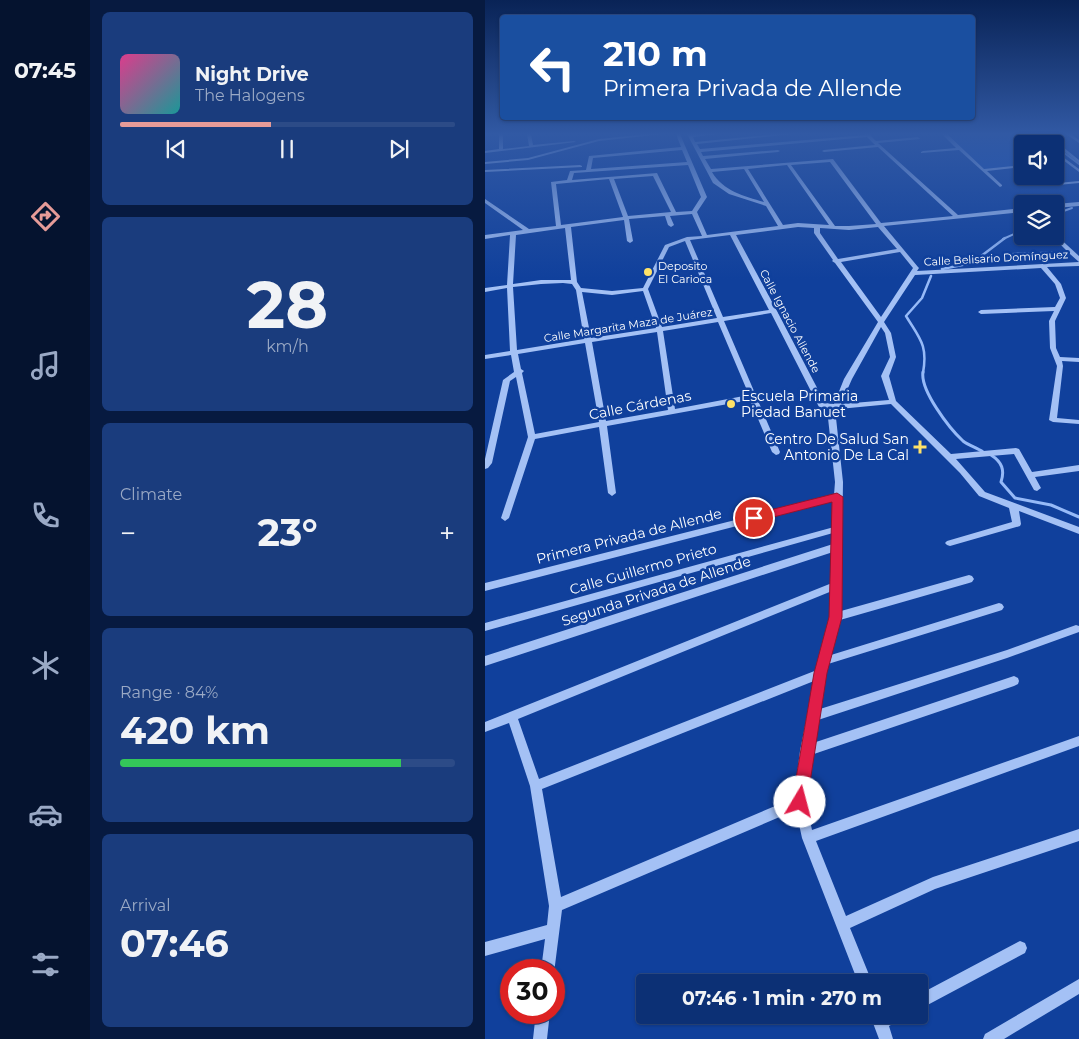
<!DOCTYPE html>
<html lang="en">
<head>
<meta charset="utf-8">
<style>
  :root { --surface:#0c3075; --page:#1a3c7d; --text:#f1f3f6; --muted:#9aa9c5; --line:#2c4b87; --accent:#e69b98 }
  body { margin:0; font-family:Montserrat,sans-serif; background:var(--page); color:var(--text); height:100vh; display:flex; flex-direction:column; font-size:19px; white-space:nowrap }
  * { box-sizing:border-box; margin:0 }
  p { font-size:16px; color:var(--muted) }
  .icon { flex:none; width:28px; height:28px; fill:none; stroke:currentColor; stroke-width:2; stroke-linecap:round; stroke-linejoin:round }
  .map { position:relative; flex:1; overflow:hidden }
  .side { display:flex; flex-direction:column; gap:12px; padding:12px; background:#071a40; width:395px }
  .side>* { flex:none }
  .banner { position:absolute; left:15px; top:15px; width:475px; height:105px; border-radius:5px; box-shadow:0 1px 4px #0004,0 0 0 1px var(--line); background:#1a4fa0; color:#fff; overflow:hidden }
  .controls { position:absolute; left:529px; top:135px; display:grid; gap:10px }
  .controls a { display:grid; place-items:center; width:50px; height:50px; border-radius:5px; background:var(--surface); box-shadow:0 1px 4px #0004,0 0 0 1px var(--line); font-size:25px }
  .speed { position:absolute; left:15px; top:959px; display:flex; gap:10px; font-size:25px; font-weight:700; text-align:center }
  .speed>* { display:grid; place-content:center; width:65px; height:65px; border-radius:50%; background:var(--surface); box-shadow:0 1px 4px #0004,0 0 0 1px var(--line); line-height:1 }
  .speed .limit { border:8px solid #d22; background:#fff; color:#111 }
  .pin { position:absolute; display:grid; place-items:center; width:42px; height:42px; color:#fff; margin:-21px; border:2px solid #fff; border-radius:50%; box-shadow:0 1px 5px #0007 }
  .me { position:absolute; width:55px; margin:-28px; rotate:8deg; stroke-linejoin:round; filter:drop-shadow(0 0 4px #0008) }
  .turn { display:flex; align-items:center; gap:18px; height:105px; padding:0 20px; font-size:22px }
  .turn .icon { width:65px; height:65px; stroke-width:2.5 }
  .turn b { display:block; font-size:35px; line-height:42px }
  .big { font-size:38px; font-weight:700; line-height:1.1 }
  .side .card { flex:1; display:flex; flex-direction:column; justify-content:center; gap:8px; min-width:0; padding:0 18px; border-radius:8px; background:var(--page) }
  .side .dial { align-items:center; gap:0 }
  .dial b { font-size:65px; line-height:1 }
  .song { display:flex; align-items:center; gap:15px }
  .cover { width:60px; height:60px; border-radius:8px; background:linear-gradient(135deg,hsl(330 70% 55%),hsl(180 70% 35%)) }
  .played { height:5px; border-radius:2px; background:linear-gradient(90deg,var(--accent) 45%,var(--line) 45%) }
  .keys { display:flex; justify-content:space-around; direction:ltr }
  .heat { display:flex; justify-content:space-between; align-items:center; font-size:28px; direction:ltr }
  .charge { height:8px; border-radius:4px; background:linear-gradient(90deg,#34c759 84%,var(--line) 0) }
  .trip { position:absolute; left:151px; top:974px; width:292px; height:50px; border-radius:5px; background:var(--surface); box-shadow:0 1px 4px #0004,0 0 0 1px var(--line); font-weight:700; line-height:50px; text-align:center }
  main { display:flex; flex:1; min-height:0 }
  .dock { display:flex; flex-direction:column; width:90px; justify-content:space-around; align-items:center; background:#05132f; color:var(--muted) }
  .dock .icon { width:35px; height:35px }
  .dock .on { color:var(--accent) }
  .dock b { font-size:22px; color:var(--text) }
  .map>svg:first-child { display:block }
</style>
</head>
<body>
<main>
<nav class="dock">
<b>07:45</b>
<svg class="icon on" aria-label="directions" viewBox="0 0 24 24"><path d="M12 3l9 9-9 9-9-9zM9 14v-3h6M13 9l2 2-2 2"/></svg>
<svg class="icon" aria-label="music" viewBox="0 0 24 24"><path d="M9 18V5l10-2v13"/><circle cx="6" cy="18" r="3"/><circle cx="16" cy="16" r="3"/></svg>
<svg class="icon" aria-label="phone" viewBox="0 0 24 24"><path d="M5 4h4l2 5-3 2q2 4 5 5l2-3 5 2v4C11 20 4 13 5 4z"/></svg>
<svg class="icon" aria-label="climate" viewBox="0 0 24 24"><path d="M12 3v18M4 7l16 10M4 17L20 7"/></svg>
<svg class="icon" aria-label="car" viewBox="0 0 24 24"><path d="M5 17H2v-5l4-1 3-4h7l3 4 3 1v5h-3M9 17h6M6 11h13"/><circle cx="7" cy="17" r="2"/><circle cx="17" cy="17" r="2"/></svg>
<svg class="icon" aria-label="filters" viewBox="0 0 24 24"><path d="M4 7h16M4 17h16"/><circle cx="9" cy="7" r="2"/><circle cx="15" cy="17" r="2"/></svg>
</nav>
<section class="side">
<div class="card">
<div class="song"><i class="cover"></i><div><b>Night Drive</b><p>The Halogens</p></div></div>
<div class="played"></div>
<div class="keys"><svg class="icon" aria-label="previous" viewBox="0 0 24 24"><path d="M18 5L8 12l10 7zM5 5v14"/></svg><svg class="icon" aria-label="pause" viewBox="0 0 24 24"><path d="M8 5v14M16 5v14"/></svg><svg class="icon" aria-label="next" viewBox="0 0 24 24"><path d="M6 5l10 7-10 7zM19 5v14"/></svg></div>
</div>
<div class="card dial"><b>28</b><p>km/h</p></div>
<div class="card"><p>Climate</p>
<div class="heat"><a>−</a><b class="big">23°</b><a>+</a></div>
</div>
<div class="card"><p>Range · 84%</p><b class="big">420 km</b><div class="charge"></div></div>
<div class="card"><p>Arrival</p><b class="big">07:46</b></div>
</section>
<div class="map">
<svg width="594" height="1039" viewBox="0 0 594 1039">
  <rect width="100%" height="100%" fill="#10409c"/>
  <path fill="#1750b7" d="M488 134H546L559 144H538L537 166 499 170 462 137Z"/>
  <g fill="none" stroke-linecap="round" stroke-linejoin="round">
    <path stroke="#96baf8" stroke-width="2" d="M555 134 567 144
      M570 146 594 164
      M570 214 587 208
      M518 239 538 230"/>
    <path stroke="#96baf8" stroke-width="2.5" d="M457 269 487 263 520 238
      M438 373C443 345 435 339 421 316L437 298 446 276"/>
    <path stroke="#96baf8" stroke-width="3" d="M438 372C435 390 464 428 478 441 483 445 492 448 498 452
      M506 455C517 462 520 470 516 482L530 498 566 505 594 517"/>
    <path fill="#a4c1f5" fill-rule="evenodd" d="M14 134H18V149L44 146 42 134H46L48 145 89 141 91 142 0 153V151L14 149Z
      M162 134H178L114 141 43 160 0 164V162L43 158 114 139Z
      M191 134H195L222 197 212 212 222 235 293 226 281 206 244 194 228 183 202 134H233L208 137 210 142 292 134H308L212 144 215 149 380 135 379 134H384L391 141 433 137 435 139 393 143 473 215 538 208V212L399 226 433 267 434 268 432 271 594 262V266L562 267 576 284 581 298 570 321 571 348 575 357 594 358V362L577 361 578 366 572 418 594 420V424L568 422 564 420 572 366 565 348 564 321 569 311 496 314 493 312 496 310 570 307 575 298 570 284 556 268 430 275 399 322 406 333 411 357 404 376 411 401 466 454 531 448 534 449 547 472 594 465V471L550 477 556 488 552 491 549 490 529 454 471 459 500 492 594 527V534L534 511 536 524 535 526 465 546 462 545 460 543 462 541 527 522 524 508 494 496 475 473 406 404 354 409 351 418 358 482 356 611 484 575 487 576 489 579 487 582 484 583 355 620 346 655 514 603 517 604 519 607 517 610 514 611 343 664 335 709 522 650 591 625 594 626V632L522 658 333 720 328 743 529 676 533 678 534 681 533 684 529 686 326 755 321 802 327 830 594 736V746L331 841 361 916 448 877 594 829V841L450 889 365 928 387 982H373L317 838 311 810 77 910 69 973V970H56L60 939 0 956V942L62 925 64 906 45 786 24 723 0 732V722L347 583 348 552 0 666V656L348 544V533L0 631V623L349 527V501L0 591V583L349 495 350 482 343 418 347 409 334 407 333 405 286 313 239 321 295 452 294 454 291 455 287 452 265 400 122 426 131 493 127 496 123 493 114 427 50 439 24 518 20 521 16 518 43 437 31 377 25 381 7 463 3 468 0 469V459L18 380 29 372 26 355 0 359V355L25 351 22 288 0 292V288L22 285 25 235 0 239V235L38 230 0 203V199L44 229 71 226 66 182 82 180 85 171 101 170 104 156 196 147ZM382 137 390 145 339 150 337 151 339 152 393 147 468 216 396 223 348 159 226 169 220 159 293 152 295 151 293 150 218 156 216 152ZM197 150 202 162 106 169 108 158ZM345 162 391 224 364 226H350L306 165ZM203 165 216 197 207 211 191 212 172 173 87 180 89 173ZM302 165 344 225 313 223 298 225 263 169ZM259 169 279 202C259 196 238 191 227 172ZM168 176 186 212 143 216 129 179ZM124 179 138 217 76 225 71 184ZM207 214 217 236 202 237 180 245 158 288 127 291 96 288 92 282 86 227 139 220 142 241 145 243 148 241 144 219 180 216 183 225 186 227 189 225 185 216ZM313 227 329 228V233L348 260 347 261 350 263 393 322 359 379 349 404 340 403 292 311 251 235ZM393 227 412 249 353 259 335 233V228L364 230ZM80 228 86 280H56L28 284 31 235ZM245 235 284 310 238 317 205 240ZM200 241 232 318 177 327 163 289 184 247ZM415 252 428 268 396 317 356 262ZM78 283 87 284 91 290 99 339 32 350 28 287 56 284ZM158 291 171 328 106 338 97 292 127 295ZM233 322 264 395 190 409 178 331ZM396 327 400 333 405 357 396 376 404 400 356 404 367 379ZM172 332 183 410 121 421 107 342ZM100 343 114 422 50 434 37 373 39 371 36 369 33 354ZM347 591 346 617 332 670 54 779 33 719ZM329 681 315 751 309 798 76 897 57 789Z
      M457 134H462L499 169 538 165V167L502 171 517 185V186L515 187 474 150 436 153V152L438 151 471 148Z
      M544 134H549L561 144H556Z
      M557 134H562L594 160V163Z
      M581 134H586L594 140V143Z
      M570 151 594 169V172L570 154Z
      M95 165 97 166V167L0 172V170Z
      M594 181V183L573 185 571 184 573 183Z
      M594 202V206L570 208V204Z
      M570 234 594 256V262L585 254 526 257 523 255 526 253 582 251 568 237Z
      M535 941 540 943 542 948 540 953 435 1009V994Z
      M594 979V994L519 1039H498L500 1034Z
      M51 1012H65L62 1039H48Z
      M385 1015H417L415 1020 404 1026 408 1039H394Z"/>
  </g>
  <linearGradient id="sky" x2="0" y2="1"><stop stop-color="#092356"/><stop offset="0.48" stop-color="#3159a4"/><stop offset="1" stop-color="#3159a4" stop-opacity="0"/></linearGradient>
  <rect width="594" height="279" fill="url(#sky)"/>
  <path fill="#e11d48" stroke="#92132f" d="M352 493 358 497 357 617 342 673 322 802 320 807 315 810 309 807 307 802 329 673 344 617 347 502 269 522 263 518 269 514Z"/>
  <g fill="#ffe268" stroke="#10409c" stroke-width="2">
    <circle cx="163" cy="272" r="5"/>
    <circle cx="246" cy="404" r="5"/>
    <path d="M432.5 439.5h5v5h5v5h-5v5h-5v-5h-5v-5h5z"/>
  </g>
  <g text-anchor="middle" stroke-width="5" stroke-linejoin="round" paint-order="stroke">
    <g font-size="11" fill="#fff" stroke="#10409c">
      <text transform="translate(511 258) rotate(-3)" y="4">Calle Belisario Domínguez</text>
      <text transform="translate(305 321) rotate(62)" y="4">Calle Ignacio Allende</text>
      <text transform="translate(143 325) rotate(-9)" y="4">Calle Margarita Maza de Juárez</text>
    </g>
    <g font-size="11" fill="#fff" stroke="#10409c" text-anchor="start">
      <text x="173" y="270">Deposito<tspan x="173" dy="13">El Carioca</tspan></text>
    </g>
    <g font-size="14" fill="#fff" stroke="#10409c" text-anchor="start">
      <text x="256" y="401">Escuela Primaria<tspan x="256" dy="16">Piedad Banuet</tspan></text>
      <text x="424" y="444" text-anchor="end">Centro De Salud San<tspan x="424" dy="16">Antonio De La Cal</tspan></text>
    </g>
    <g font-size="14" fill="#fff" stroke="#10409c">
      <text transform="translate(155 405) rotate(-11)" y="5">Calle Cárdenas</text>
      <text transform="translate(144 536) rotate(-14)" y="5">Primera Privada de Allende</text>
      <text transform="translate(158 569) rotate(-16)" y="5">Calle Guillermo Prieto</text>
      <text transform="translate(171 591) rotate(-18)" y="5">Segunda Privada de Allende</text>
    </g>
  </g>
</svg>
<div class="controls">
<a><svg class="icon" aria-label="sound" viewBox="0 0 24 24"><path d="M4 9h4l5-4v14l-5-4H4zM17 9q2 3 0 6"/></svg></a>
<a><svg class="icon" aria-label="layers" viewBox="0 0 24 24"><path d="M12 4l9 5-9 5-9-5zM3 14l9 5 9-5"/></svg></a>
</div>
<div class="speed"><div class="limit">30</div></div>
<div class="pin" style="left:269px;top:518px;background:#d93025"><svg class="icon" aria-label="arrive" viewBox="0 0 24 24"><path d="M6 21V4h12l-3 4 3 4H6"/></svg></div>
<svg class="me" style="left:315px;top:802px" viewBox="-20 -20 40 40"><circle r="19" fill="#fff"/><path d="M0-13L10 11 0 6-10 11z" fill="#e11d48"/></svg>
<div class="trip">07:46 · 1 min · 270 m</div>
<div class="banner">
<div class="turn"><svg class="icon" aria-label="left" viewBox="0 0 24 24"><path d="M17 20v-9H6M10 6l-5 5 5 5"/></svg><div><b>210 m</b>Primera Privada de Allende</div></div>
</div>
</div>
</main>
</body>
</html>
